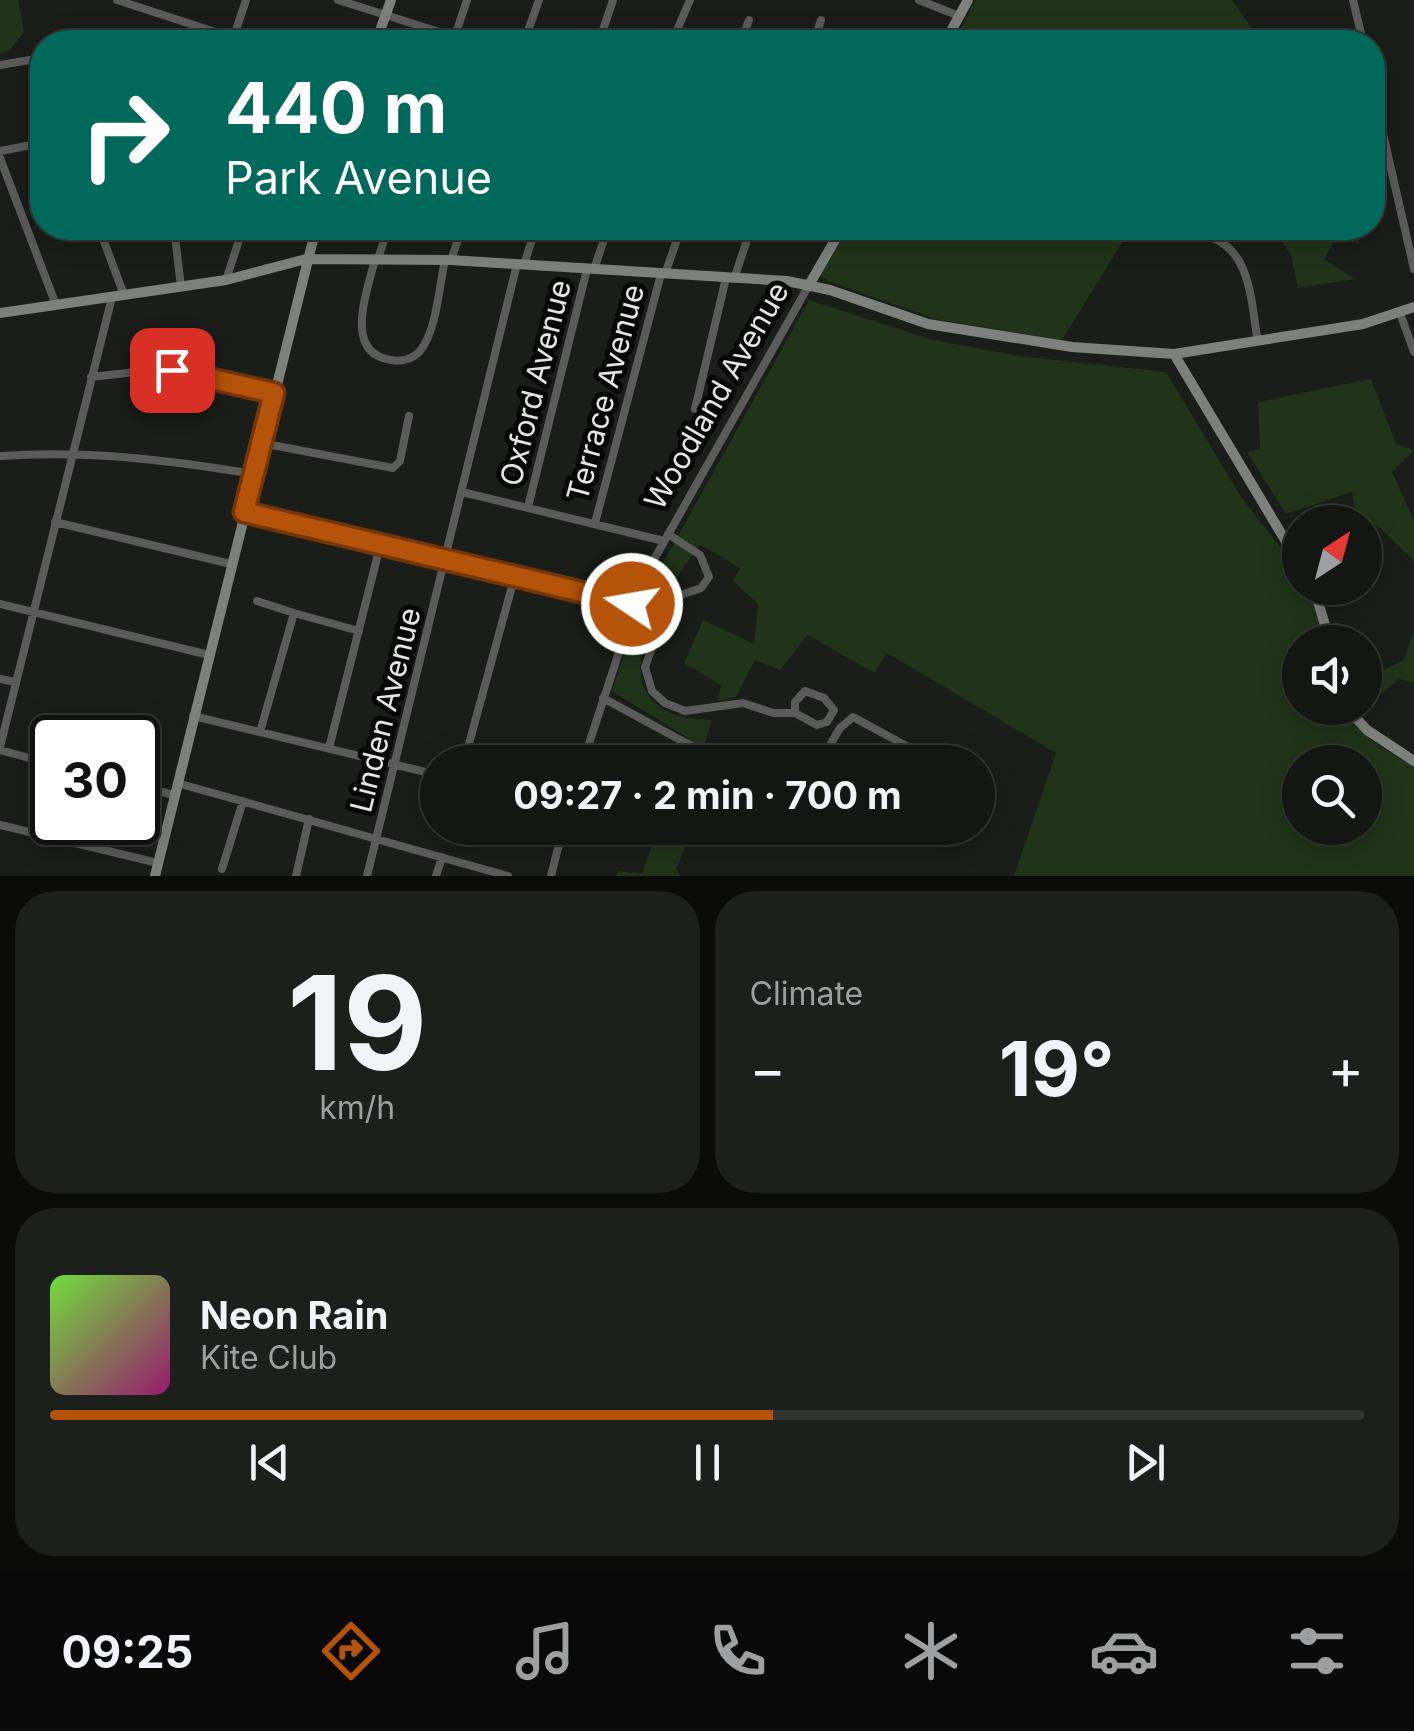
<!DOCTYPE html>
<html lang="en">
<head>
<meta charset="utf-8">
<style>
  :root { --surface:#141613; --page:#1d1f1c; --text:#f1f3f6; --muted:#9d9fa0; --line:#333533; --accent:#b45309 }
  body { margin:0; font-family:Inter,sans-serif; background:var(--page); color:var(--text); height:100vh; display:flex; flex-direction:column; font-size:38px; white-space:nowrap }
  * { box-sizing:border-box; margin:0 }
  p { font-size:32px; color:var(--muted) }
  .icon { flex:none; width:55px; height:55px; fill:none; stroke:currentColor; stroke-width:2; stroke-linecap:round; stroke-linejoin:round }
  .map { position:relative; height:876px; overflow:hidden }
  .panel { display:flex; flex-direction:column; gap:15px; padding:15px; background:#0b0c0a; flex:1 }
  .panel>* { flex:none }
  .guide { position:absolute; left:30px; top:30px; width:1355px; height:210px; border-radius:40px; box-shadow:0 5px 25px #0003,0 0 0 2px var(--line); background:#00695c; color:#fff; overflow:hidden }
  .needle { width:65px; rotate:36deg }
  .tools { position:absolute; left:1282px; top:505px; display:grid; gap:20px }
  .tools a { display:grid; place-items:center; width:100px; height:100px; border-radius:50%; background:var(--surface); box-shadow:0 5px 25px #0003,0 0 0 2px var(--line); font-size:50px }
  .speed { position:absolute; left:30px; top:715px; display:flex; gap:20px; font-size:50px; font-weight:700; text-align:center }
  .speed>* { display:grid; place-content:center; width:130px; height:130px; border-radius:50%; background:var(--surface); box-shadow:0 5px 25px #0003,0 0 0 2px var(--line); line-height:1 }
  .speed .limit { border:5px solid #111; border-radius:15px; background:#fff; color:#111 }
  .pin { position:absolute; display:grid; place-items:center; width:85px; height:85px; color:#fff; margin:-42px; border-radius:20px; box-shadow:0 5px 15px #0006 }
  .me { position:absolute; width:110px; margin:-55px; rotate:282deg; stroke-linejoin:round; filter:drop-shadow(0 0 8px #0008) }
  .turn { display:flex; align-items:center; gap:35px; height:210px; padding:0 30px; font-size:45px }
  .turn .icon { width:130px; height:130px; stroke-width:2.5 }
  .turn b { display:block; font-size:70px; line-height:85px }
  .big { font-size:75px; font-weight:700; line-height:1.1 }
  .panel .tile { flex:1; display:flex; flex-direction:column; justify-content:center; gap:15px; min-width:0; padding:0 35px; border-radius:40px; background:var(--page) }
  .panel .dial { align-items:center; gap:0 }
  .dial b { font-size:130px; line-height:1 }
  .song { display:flex; align-items:center; gap:30px }
  .cover { width:120px; height:120px; border-radius:15px; background:linear-gradient(135deg,hsl(100 70% 55%),hsl(320 70% 35%)) }
  .played { height:10px; border-radius:5px; background:linear-gradient(90deg,var(--accent) 55%,var(--line) 55%) }
  .keys { display:flex; justify-content:space-around; direction:ltr }
  .heat { display:flex; justify-content:space-between; align-items:center; font-size:55px; direction:ltr }
  .panel .tiles { flex:1; display:grid; gap:15px; grid-template-columns:1fr 1fr }
  .tile:last-child { grid-column:span 2 }
  .trip { position:absolute; left:420px; top:745px; width:575px; height:100px; border-radius:50px; background:var(--surface); box-shadow:0 5px 25px #0003,0 0 0 2px var(--line); font-weight:700; line-height:100px; text-align:center }
  .tabs { display:flex; height:160px; justify-content:space-around; align-items:center; background:#080908; color:var(--muted) }
  .tabs .icon { width:70px; height:70px }
  .tabs .current { color:var(--accent) }
  .tabs b { font-size:45px; color:var(--text) }
  .map>svg:first-child { display:block }
</style>
</head>
<body>
<div class="map">
<svg width="1414" height="876" viewBox="0 0 1414 876">
  <rect width="100%" height="100%" fill="#1a1d19"/>
  <path fill="#213419" fill-rule="evenodd" d="M0 0H18L24 32 8 52 0 53Z
    M976 0H1232L1256 34 1272 30 1285 42H953Z
    M847 228H1131L1062 340 935 319 828 281 819 275Z
    M1273 228H1363L1358 243 1337 237 1324 259 1355 279 1298 288 1291 255Z
    M809 300 933 340 1019 356 1166 372 1241 497 1300 572V588H1309L1326 642H1300V708H1341L1373 742 1414 767V876H1014L1056 753 887 653 874 673 808 635 780 670 755 660 736 697 718 701 721 685 684 663 703 620 754 644 758 604 733 581 740 568 700 544C671 585 598 685 674 714 685 719 700 719 712 720L699 762H681L688 738 612 691 643 599ZM1300 762H1365V828H1300Z
    M1371 379 1396 444 1414 450 1392 472 1414 521V561L1378 526 1356 514 1352 492 1286 514 1247 452 1260 449 1258 402Z
    M1414 631V683L1399 679 1367 706 1365 679 1404 660Z
    M658 828H693L676 869 680 876H616L618 871 642 874Z"/>
  <g fill="none" stroke-linecap="round" stroke-linejoin="round">
    <path stroke="#5a5b5a" stroke-width="8" d="M117 0 246 42
      M338 0 471 42
      M919 0 959 16
      M1353 0 1363 42
      M232 42 246 0
      M453 42 467 0
      M524 42 539 0
      M599 42 613 0
      M672 42 690 0
      M741 42 749 20
      M814 42 821 20
      M0 65 42 58
      M1372 86 1414 269
      M0 151 42 143
      M0 158 56 305
      M99 228 124 295
      M174 228 181 287
      M1188 233C1249 235 1250 291 1257 337
      M375 259C368 290 342 353 391 360 401 362 413 359 420 351 437 330 439 286 445 260
      M378 259 388 228
      M451 260 462 228
      M524 264 536 228
      M594 269 608 228
      M665 274 681 228
      M734 279 751 228
      M226 280 243 228
      M1400 313 1414 352
      M91 377 163 369 274 393
      M695 409 726 278
      M261 443 393 468 400 461 409 416
      M0 456C86 450 169 460 253 474
      M462 492 664 541
      M528 507 587 269
      M244 512 632 604
      M55 522 231 564
      M595 523 661 274
      M668 534 700 555 709 577 701 588 675 597 667 606 645 667 652 691 665 703 685 711 743 703 773 713H795L817 725 827 722 834 710 824 698 805 691 795 702V713
      M257 601 294 613
      M0 604 209 655
      M0 679 15 682
      M603 698 721 762
      M193 716 438 775
      M113 718 115 738
      M260 732 294 613 359 631
      M0 747 112 297
      M329 748 380 546
      M0 750 52 764
      M464 762 514 579
      M583 762 643 579 809 285
      M820 762 840 728 853 717 936 762
      M177 783 508 876
      M138 786 174 795
      M978 790 990 807
      M0 825 158 863
      M222 869 243 801
      M296 876 309 819
      M367 876 517 264
      M436 876 442 857
      M551 876 563 828"/>
    <path stroke="#7e807d" stroke-width="10" d="M376 42 391 0
      M945 42 968 0
      M809 285 842 228
      M0 313 226 280 306 259 451 260 787 281 830 290 928 324 1072 347 1174 354 1363 324 1414 307
      M1174 354 1300 565
      M1314 588 1330 642
      M1347 708 1367 730 1414 761
      M155 876 316 228"/>
  </g>
  <g fill="none" stroke-linecap="round" stroke-linejoin="round">
    <defs>
      <path id="route" d="M172 370 274 393 244 512 632 604"/>
    </defs>
    <use href="#route" stroke="#753606" stroke-width="25"/>
    <use href="#route" stroke="#b45309" stroke-width="18"/>
  </g>
  <g text-anchor="middle" stroke-width="10" stroke-linejoin="round" paint-order="stroke">
    <g font-size="30" fill="#e4e6e4" stroke="#060706">
      <text transform="translate(536 383) rotate(-76)" y="10">Oxford Avenue</text>
      <text transform="translate(606 393) rotate(-75)" y="10">Terrace Avenue</text>
      <text transform="translate(717 396) rotate(-60)" y="10">Woodland Avenue</text>
      <text transform="translate(386 710) rotate(-76)" y="10">Linden Avenue</text>
    </g>
  </g>
</svg>
<div class="tools">
<a><svg class="needle" viewBox="-14 -14 28 28"><path d="M0-13l5 13h-10z" fill="#e53935"/><path d="M0 13l5-13h-10z" fill="#9d9fa0"/></svg></a>
<a><svg class="icon" aria-label="sound" viewBox="0 0 24 24"><path d="M4 9h4l5-4v14l-5-4H4zM17 9q2 3 0 6"/></svg></a>
<a><svg class="icon" aria-label="search" viewBox="0 0 24 24"><circle cx="10" cy="10" r="6"/><path d="M15 15l6 6"/></svg></a>
</div>
<div class="speed"><div class="limit">30</div></div>
<div class="pin" style="left:172px;top:370px;background:#d93025"><svg class="icon" aria-label="arrive" viewBox="0 0 24 24"><path d="M6 21V4h12l-3 4 3 4H6"/></svg></div>
<svg class="me" style="left:632px;top:604px" viewBox="-20 -20 40 40"><circle r="17" fill="#b45309" stroke="#fff" stroke-width="3"/><path d="M0-11L8 9 0 5-8 9z" fill="#fff"/></svg>
<div class="trip">09:27 · 2 min · 700 m</div>
<div class="guide">
<div class="turn"><svg class="icon" aria-label="right" viewBox="0 0 24 24"><path d="M7 20v-9h11M14 6l5 5-5 5"/></svg><div><b>440 m</b>Park Avenue</div></div>
</div>
</div>
<section class="panel">
<div class="tiles">
<div class="tile dial"><b>19</b><p>km/h</p></div>
<div class="tile"><p>Climate</p>
<div class="heat"><a>−</a><b class="big">19°</b><a>+</a></div>
</div>
<div class="tile">
<div class="song"><i class="cover"></i><div><b>Neon Rain</b><p>Kite Club</p></div></div>
<div class="played"></div>
<div class="keys"><svg class="icon" aria-label="previous" viewBox="0 0 24 24"><path d="M18 5L8 12l10 7zM5 5v14"/></svg><svg class="icon" aria-label="pause" viewBox="0 0 24 24"><path d="M8 5v14M16 5v14"/></svg><svg class="icon" aria-label="next" viewBox="0 0 24 24"><path d="M6 5l10 7-10 7zM19 5v14"/></svg></div>
</div>
</div>
</section>
<nav class="tabs">
<b>09:25</b>
<svg class="icon current" aria-label="directions" viewBox="0 0 24 24"><path d="M12 3l9 9-9 9-9-9zM9 14v-3h6M13 9l2 2-2 2"/></svg>
<svg class="icon" aria-label="music" viewBox="0 0 24 24"><path d="M9 18V5l10-2v13"/><circle cx="6" cy="18" r="3"/><circle cx="16" cy="16" r="3"/></svg>
<svg class="icon" aria-label="phone" viewBox="0 0 24 24"><path d="M5 4h4l2 5-3 2q2 4 5 5l2-3 5 2v4C11 20 4 13 5 4z"/></svg>
<svg class="icon" aria-label="climate" viewBox="0 0 24 24"><path d="M12 3v18M4 7l16 10M4 17L20 7"/></svg>
<svg class="icon" aria-label="car" viewBox="0 0 24 24"><path d="M5 17H2v-5l4-1 3-4h7l3 4 3 1v5h-3M9 17h6M6 11h13"/><circle cx="7" cy="17" r="2"/><circle cx="17" cy="17" r="2"/></svg>
<svg class="icon" aria-label="filters" viewBox="0 0 24 24"><path d="M4 7h16M4 17h16"/><circle cx="9" cy="7" r="2"/><circle cx="15" cy="17" r="2"/></svg>
</nav>
</body>
</html>
